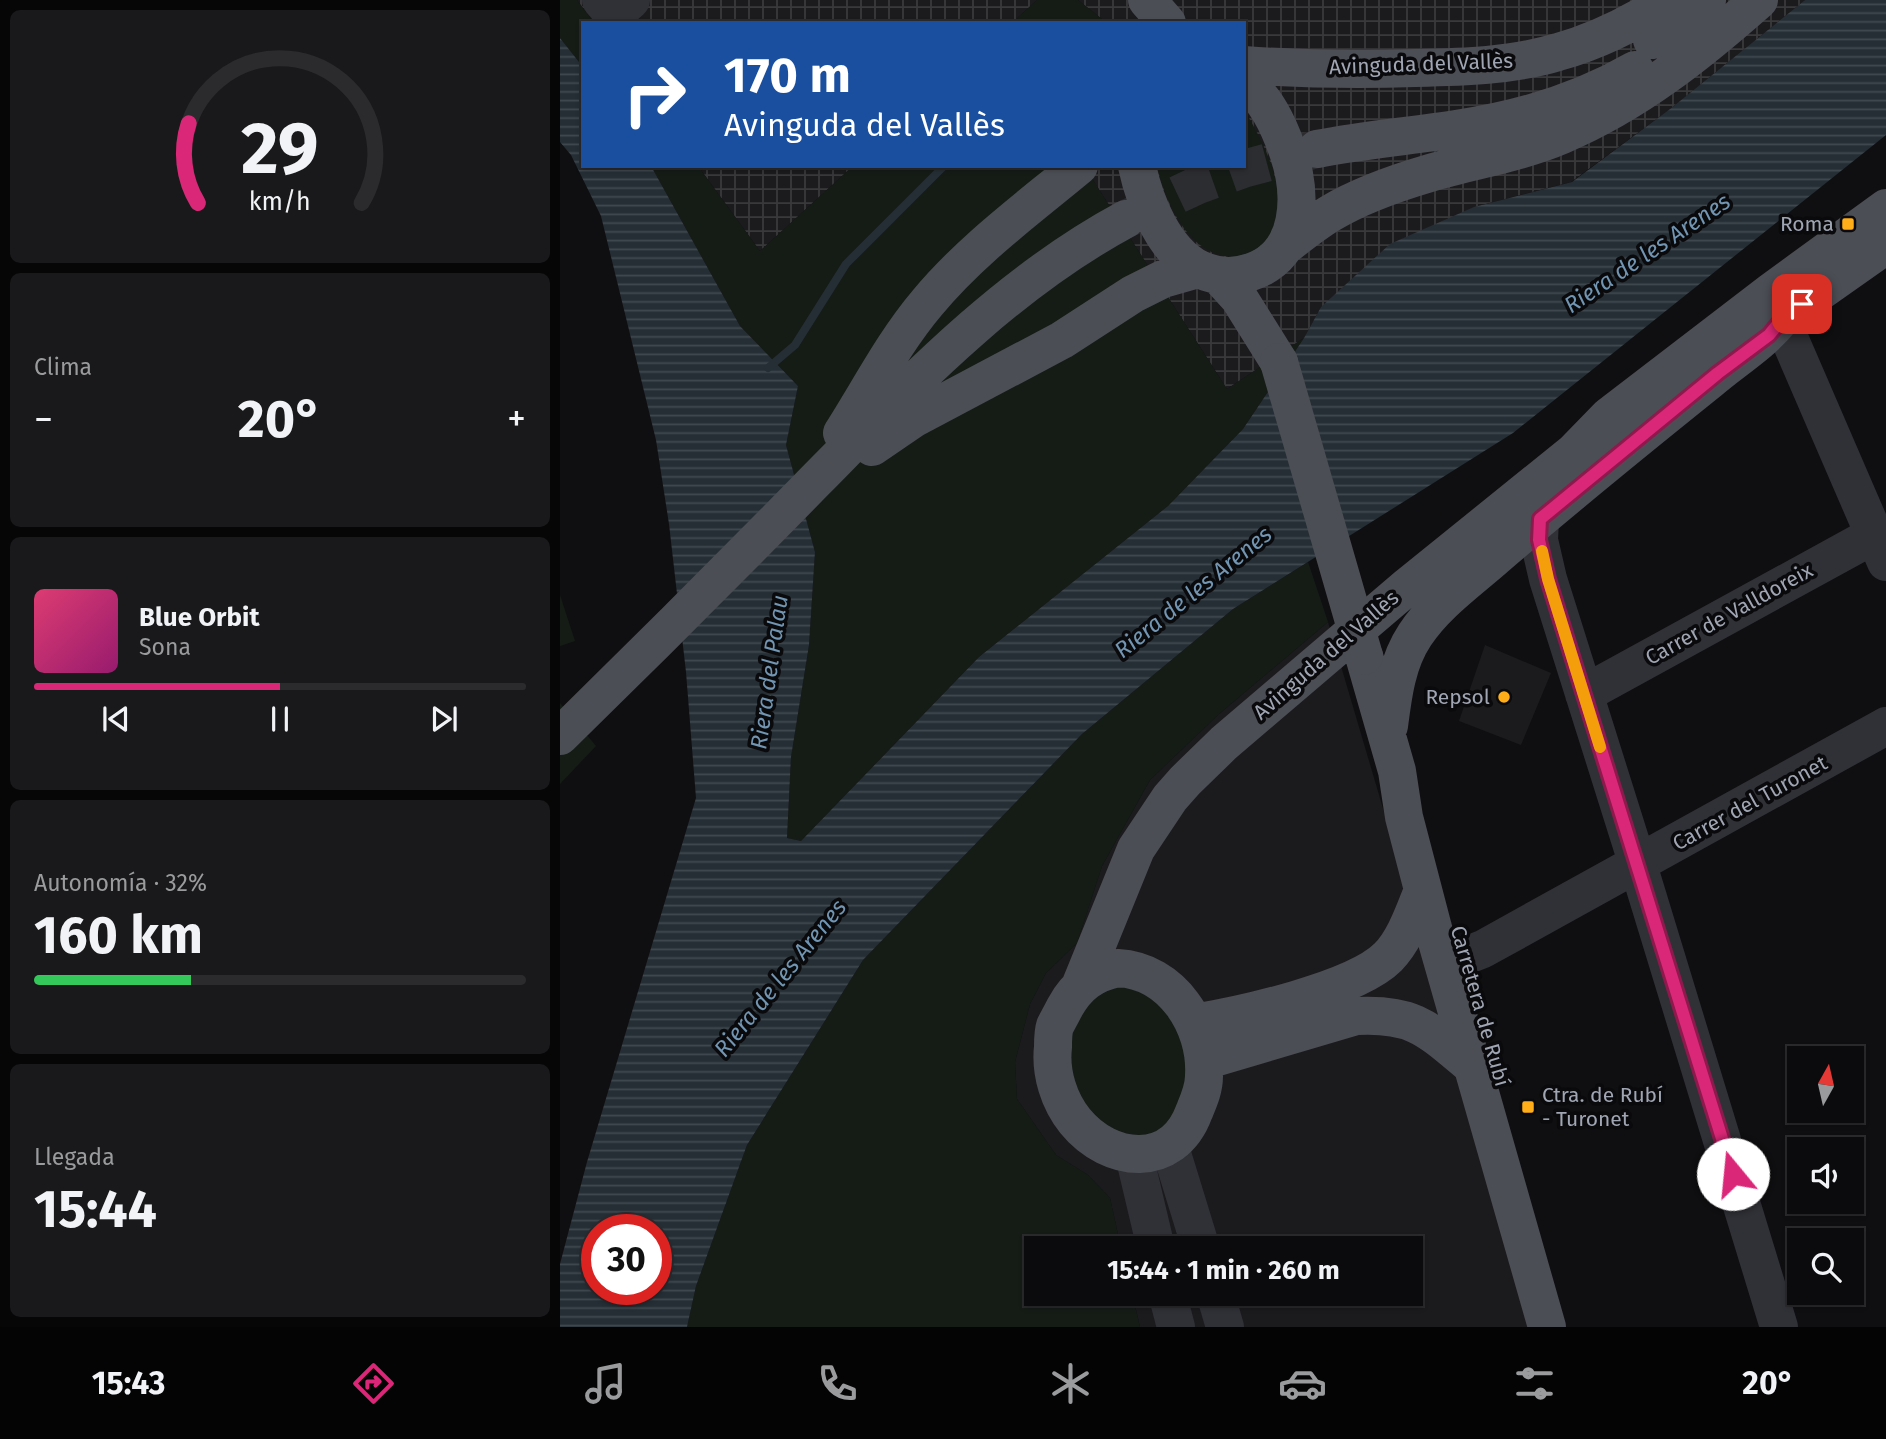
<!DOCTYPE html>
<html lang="es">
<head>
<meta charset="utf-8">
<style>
  :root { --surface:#0b0b0d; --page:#19191b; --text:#f1f3f6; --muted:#9a9b9d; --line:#2b2b2e; --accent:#db2777 }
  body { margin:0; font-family:"Fira Sans",sans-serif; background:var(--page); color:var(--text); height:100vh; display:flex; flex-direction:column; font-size:26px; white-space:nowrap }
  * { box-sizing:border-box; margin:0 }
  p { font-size:23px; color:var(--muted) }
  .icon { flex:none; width:38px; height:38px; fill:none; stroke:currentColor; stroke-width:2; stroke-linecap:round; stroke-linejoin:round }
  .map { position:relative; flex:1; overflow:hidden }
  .details { display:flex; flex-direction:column; gap:10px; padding:10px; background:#060607; width:560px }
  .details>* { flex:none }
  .guide { position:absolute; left:21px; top:21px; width:665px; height:147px; border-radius:0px; box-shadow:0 2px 5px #0004,0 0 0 2px var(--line); background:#1a4fa0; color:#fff; overflow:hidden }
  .needle { width:46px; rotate:8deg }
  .buttons { position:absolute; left:1227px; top:1046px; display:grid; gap:14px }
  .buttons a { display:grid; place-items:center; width:77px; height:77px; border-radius:0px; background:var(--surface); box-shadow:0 2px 5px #0004,0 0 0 2px var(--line); font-size:35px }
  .speed { position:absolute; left:21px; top:1214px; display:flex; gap:14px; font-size:35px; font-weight:700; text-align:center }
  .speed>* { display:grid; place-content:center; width:91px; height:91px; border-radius:50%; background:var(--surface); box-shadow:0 2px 5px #0004,0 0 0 2px var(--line); line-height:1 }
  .speed .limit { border:10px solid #d22; background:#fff; color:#111 }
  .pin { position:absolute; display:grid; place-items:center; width:60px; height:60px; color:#fff; margin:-30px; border-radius:14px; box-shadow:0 4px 10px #0006 }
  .me { position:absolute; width:77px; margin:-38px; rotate:343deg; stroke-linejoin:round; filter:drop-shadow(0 0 5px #0008) }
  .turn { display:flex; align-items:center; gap:24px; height:147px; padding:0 28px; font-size:32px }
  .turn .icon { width:91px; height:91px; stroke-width:2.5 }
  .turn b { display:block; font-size:49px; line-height:60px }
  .big { font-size:52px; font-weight:700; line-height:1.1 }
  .details .tile { flex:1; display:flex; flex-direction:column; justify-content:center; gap:10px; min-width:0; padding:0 24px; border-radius:10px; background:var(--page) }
  .details .dial { align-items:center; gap:0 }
  .dial svg { height:182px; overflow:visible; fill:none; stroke:var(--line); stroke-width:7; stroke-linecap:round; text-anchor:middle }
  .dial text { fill:var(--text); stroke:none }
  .song { display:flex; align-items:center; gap:21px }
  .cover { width:84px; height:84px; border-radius:10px; background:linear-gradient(135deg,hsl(340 70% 55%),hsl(320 70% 35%)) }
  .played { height:7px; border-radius:4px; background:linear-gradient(90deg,var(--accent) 50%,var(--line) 50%) }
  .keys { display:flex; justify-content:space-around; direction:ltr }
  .heat { display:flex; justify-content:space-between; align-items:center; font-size:38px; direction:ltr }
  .charge { height:10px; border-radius:5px; background:linear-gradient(90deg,#34c759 32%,var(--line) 0) }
  .trip { position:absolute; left:464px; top:1236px; width:399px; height:70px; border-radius:0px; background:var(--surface); box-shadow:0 2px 5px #0004,0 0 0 2px var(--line); font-weight:700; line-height:70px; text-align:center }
  .dock { display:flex; height:112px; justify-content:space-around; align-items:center; background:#040405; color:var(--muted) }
  .dock .icon { width:49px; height:49px }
  .dock .active { color:var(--accent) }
  .dock b { font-size:32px; color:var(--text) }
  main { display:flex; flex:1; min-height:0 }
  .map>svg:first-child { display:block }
</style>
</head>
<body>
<main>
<section class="details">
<div class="tile dial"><svg viewBox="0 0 100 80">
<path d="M14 69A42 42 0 1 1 86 69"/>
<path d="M14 69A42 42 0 0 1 10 34" stroke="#db2777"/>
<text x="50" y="56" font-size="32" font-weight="700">29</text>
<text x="50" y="72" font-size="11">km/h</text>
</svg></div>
<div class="tile"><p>Clima</p>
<div class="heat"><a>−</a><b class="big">20°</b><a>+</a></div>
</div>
<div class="tile">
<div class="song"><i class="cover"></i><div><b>Blue Orbit</b><p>Sona</p></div></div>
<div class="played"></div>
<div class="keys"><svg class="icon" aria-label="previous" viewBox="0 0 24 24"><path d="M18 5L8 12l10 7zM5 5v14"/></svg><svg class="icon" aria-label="pause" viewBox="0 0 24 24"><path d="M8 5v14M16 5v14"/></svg><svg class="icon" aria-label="next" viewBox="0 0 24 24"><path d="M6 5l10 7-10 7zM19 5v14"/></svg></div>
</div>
<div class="tile"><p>Autonomía · 32%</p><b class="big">160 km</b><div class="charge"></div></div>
<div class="tile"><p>Llegada</p><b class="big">15:44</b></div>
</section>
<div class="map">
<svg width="1326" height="1327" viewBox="0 0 1326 1327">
  <defs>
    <pattern id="industrial-grid" width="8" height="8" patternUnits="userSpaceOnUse" patternTransform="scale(1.75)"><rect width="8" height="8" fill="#1b1b1e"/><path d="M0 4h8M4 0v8" fill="none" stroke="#39393c"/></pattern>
    <pattern id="water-rules" width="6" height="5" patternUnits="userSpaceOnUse" patternTransform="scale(1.75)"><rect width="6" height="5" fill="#252e35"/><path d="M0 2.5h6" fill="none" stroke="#414950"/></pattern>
  </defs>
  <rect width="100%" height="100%" fill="#0f0f11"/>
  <path fill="#1b1b1e" d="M768 622 976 1327H580L572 1293H850V1248H561L550 1198 528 1175 496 1155 457 1099 455 1062 470 1004 486 973 517 943 542 866 590 780 659 714Z
    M925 645 991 673 961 745 899 721Z"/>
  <path fill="url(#industrial-grid)" d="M17 0H477L452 23H34Z
    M518 0H1245L1110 109 1011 182 914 207 761 307 744 338 667 389 524 166H684V23H547Z
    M138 166H293L200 251Z"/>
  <path fill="#151c16" d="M0 0H17L34 23H23V67L0 38Z
    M477 0H518L547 23H452Z
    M684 110C704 142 730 193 713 231 708 241 694 252 685 255 635 267 606 207 597 166H684Z
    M91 166H138L200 251 293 166H524L667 389 744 338 683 429 608 506 419 657 241 841 227 838 231 757 249 645 255 552 226 445 238 386 180 326Z
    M748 562 768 622 659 714 590 780 542 866 517 943 486 973 470 1004 455 1062 457 1099 496 1155 528 1175 550 1198 561 1248H476V1293H572L580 1327H127L136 1286 187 1145 303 960 522 734 673 609Z
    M0 595 15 641 0 646Z
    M0 703 36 746 0 784Z
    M557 987C564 988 572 987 578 990 609 1004 629 1042 628 1075 627 1089 621 1105 617 1118L588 1139 544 1127 517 1094 510 1062V1033L530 999Z"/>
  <path fill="url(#water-rules)" fill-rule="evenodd" d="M1245 0H1326V135L953 433 673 609 522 734 303 960 187 1145 136 1286 127 1327H0V1264L27 1162 136 798 126 672 109 524 96 440 41 216 11 155 0 142V38L23 67V166H91L180 326 238 386 226 445 255 552 249 645 231 757 227 838 241 841 419 657 608 506 683 429 744 338 761 307 830 244 914 207 1012 182 1110 109ZM37 1230H96V1290H37Z"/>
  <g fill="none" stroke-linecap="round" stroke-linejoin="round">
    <path stroke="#252e35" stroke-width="8" d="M208 368 235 345 286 264 384 166"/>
    <path stroke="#2c2d31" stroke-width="38" stroke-dasharray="38 19" stroke-linecap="butt" d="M566 219 638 185 683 169 757 149"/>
    <path stroke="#303136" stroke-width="38" d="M41 0 54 15 71 0
      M1221 319 1326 562
      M980 519 979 540 988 579 1078 865 1219 1327
      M1024 694 1314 535
      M905 956 923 949 1326 726
      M610 1147 641 1248
      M574 1155 596 1248
      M607 1293 616 1327
      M655 1293 665 1327"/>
    <path stroke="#4c4e55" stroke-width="38" d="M587 0 607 23
      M1092 40 1147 0
      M684 65C741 69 798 70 855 68 903 67 952 66 998 52 1038 41 1075 22 1109 0
      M757 149C803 140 850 136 896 129 958 120 1021 101 1075 70
      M577 166C585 203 604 251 639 269 656 277 674 278 691 272 743 255 743 193 727 149 718 124 706 98 684 82
      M728 244C742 233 756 222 771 213 801 195 836 183 870 173 914 160 960 153 1002 135 1077 103 1139 53 1199 0
      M659 276 679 298 719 362
      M1198 327 1221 319 1326 245
      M282 433C310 389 334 342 367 303 411 250 466 210 519 166
      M312 447 353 419 502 340 573 294 603 279 638 269
      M804 656 837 771 844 817 873 928 987 1327
      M829 726C833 694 837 662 855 635 876 603 911 579 939 554 1008 495 1078 438 1149 381 1173 360 1201 344 1221 319
      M0 736C86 652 171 567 255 481 350 385 445 284 566 219
      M558 968C612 971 647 1025 644 1076 644 1089 639 1100 634 1112 613 1169 550 1164 515 1121 499 1101 490 1073 493 1047 493 1040 493 1032 495 1026 498 1020 502 1013 505 1007 517 985 533 973 558 968Z
      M521 984 576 849 610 798 625 781 664 743 848 586 1014 452 1049 416 1212 291 1326 208
      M634 1023C682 1015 795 990 828 957 845 940 854 912 863 890
      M644 1061 796 1016C854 1013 868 1029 910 1064"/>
    <path stroke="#4c4e55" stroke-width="38" d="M719 362 804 656"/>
  </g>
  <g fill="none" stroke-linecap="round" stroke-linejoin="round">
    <defs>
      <path id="route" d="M1173 1174 988 579 979 540 980 519 1158 373 1209 335 1222 319 1242 304"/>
    </defs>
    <use href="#route" stroke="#8e194d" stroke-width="18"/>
    <use href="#route" stroke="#db2777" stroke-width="12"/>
    <path stroke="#f59e0b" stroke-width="12" d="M982 551 988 579 1040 747"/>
  </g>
  <g fill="#ffae19" stroke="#0a0a0c" stroke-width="2.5">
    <rect x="1281" y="217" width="14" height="14" rx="3.5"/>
    <circle cx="944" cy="697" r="7"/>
    <rect x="961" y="1100" width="14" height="14" rx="3.5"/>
  </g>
  <g text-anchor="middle" stroke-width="7" stroke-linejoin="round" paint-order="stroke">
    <g font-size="21" fill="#9fa5b3" stroke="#0a0a0c">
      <text transform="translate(861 64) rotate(-2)" y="7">Avinguda del Vallès</text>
      <text transform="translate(1169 614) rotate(-29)" y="7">Carrer de Valldoreix</text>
      <text transform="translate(766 655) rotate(-41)" y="7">Avinguda del Vallès</text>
      <text transform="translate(1190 803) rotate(-29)" y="7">Carrer del Turonet</text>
      <text transform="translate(920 1006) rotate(74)" y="7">Carretera de Rubí</text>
    </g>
    <g font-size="21" fill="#9fa5b3" stroke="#0a0a0c" text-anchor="end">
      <text x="1274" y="231">Roma</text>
      <text x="930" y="704">Repsol</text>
      <text x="982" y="1102" text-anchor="start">Ctra. de Rubí<tspan x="982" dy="24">- Turonet</tspan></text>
    </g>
    <g font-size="23" font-style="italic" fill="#7195b2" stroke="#0a0a0c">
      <text transform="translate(1087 253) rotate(-34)" y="8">Riera de les Arenes</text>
      <text transform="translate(633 592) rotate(-39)" y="8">Riera de les Arenes</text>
      <text transform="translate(209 672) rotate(-82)" y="8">Riera del Palau</text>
      <text transform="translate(220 978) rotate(-51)" y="8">Riera de les Arenes</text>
    </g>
  </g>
</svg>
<div class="buttons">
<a><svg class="needle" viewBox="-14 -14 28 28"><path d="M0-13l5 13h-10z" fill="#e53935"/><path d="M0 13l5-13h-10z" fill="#9a9b9d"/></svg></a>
<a><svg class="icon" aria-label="sound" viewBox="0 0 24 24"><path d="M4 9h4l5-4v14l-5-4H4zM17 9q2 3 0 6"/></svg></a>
<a><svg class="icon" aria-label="search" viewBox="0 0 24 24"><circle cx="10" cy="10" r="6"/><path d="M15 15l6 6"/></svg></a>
</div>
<div class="speed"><div class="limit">30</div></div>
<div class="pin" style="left:1242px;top:304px;background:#d93025"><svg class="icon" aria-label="arrive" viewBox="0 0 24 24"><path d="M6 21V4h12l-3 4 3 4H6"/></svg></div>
<svg class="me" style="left:1173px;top:1174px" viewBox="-20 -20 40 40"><circle r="19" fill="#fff"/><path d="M0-13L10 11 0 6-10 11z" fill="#db2777"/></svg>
<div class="trip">15:44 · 1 min · 260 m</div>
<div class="guide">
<div class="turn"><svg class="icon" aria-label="right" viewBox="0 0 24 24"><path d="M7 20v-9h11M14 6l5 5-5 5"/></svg><div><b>170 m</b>Avinguda del Vallès</div></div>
</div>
</div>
</main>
<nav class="dock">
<b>15:43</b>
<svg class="icon active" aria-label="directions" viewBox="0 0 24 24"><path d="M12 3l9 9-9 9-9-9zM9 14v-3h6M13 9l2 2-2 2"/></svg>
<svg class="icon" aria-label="music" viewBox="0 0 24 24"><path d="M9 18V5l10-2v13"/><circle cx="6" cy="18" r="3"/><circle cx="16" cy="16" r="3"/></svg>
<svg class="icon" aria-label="phone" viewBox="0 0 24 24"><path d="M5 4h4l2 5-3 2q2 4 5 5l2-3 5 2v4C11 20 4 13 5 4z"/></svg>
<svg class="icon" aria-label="climate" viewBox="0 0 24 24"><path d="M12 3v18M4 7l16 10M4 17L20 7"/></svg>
<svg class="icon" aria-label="car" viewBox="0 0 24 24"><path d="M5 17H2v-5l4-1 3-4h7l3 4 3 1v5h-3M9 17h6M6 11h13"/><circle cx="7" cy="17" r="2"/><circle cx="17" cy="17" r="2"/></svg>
<svg class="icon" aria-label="filters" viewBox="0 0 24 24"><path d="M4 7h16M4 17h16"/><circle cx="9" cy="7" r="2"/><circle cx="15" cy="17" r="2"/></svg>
<b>20°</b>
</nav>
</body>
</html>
